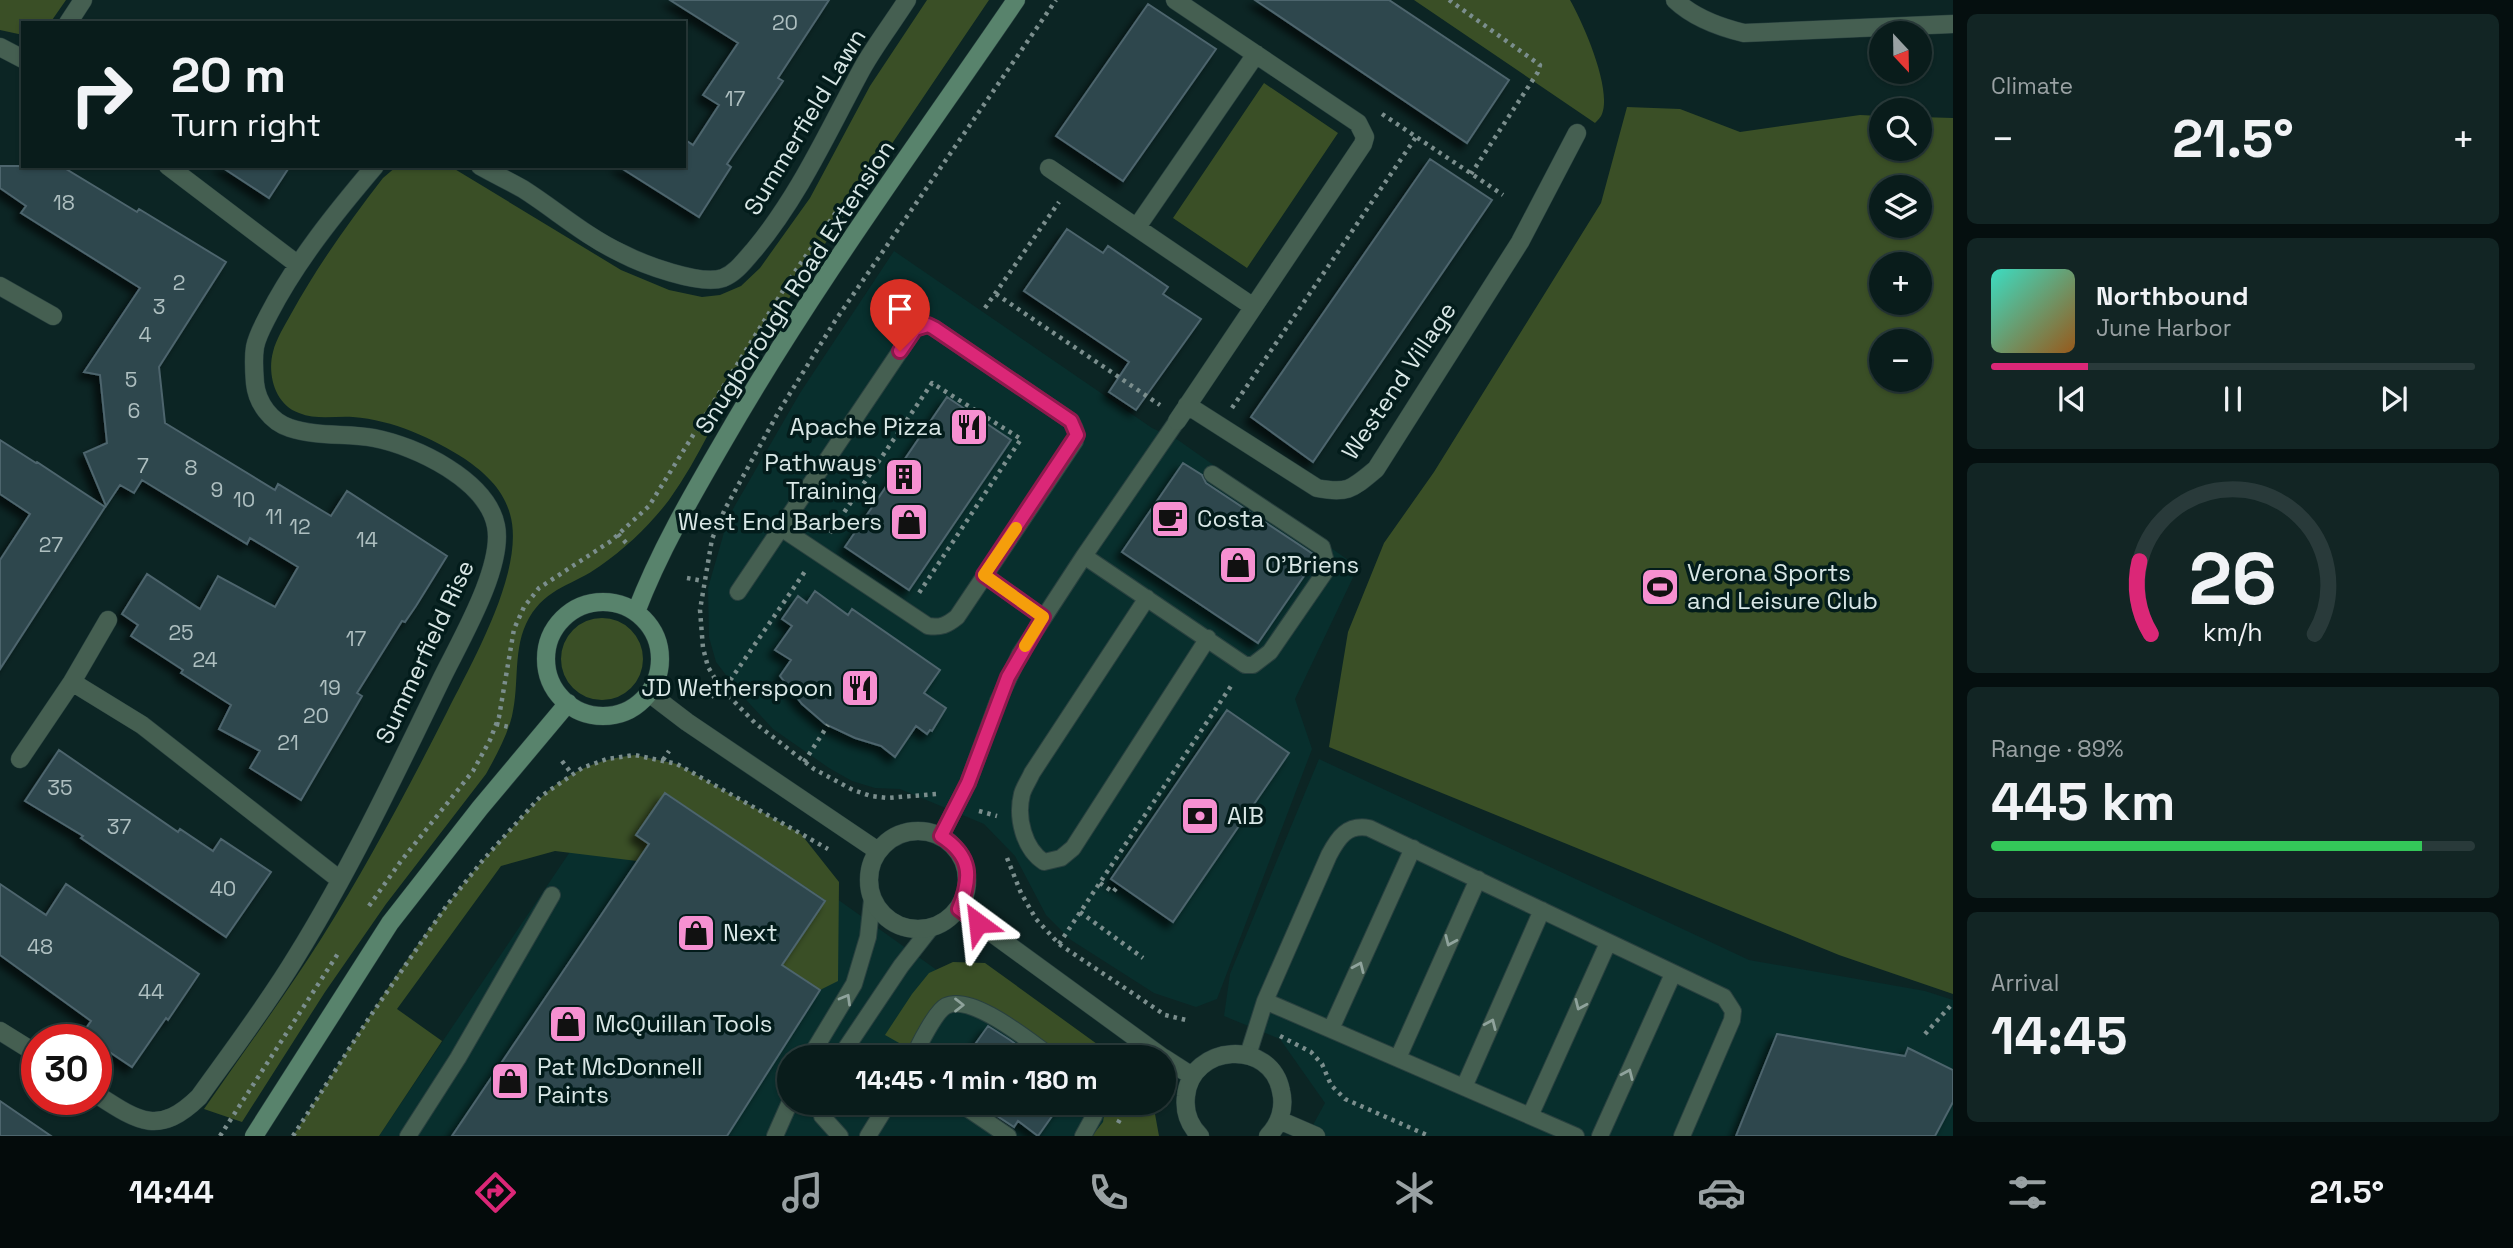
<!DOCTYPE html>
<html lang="en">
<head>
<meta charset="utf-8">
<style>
  :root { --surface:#091c1b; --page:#122524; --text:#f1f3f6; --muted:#99a1a3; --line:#293a3a; --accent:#db2777 }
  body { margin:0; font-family:"Space Grotesk",sans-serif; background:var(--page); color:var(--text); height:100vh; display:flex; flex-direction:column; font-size:26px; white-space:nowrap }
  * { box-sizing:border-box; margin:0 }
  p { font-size:23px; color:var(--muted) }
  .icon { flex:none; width:38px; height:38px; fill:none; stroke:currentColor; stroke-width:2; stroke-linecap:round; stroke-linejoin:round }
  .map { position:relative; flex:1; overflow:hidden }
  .details { display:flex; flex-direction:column; gap:14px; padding:14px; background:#050f0f; width:560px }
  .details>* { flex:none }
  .hud { position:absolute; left:21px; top:21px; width:665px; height:147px; border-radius:0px; box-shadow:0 2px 5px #0004,0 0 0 2px var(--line); background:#091c1b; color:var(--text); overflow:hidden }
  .needle { width:46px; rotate:158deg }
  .fabs { position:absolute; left:1869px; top:21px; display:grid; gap:14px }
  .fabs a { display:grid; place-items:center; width:63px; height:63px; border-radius:50%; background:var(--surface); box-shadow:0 2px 5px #0004,0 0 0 2px var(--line); font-size:35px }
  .speed { position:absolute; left:21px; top:1024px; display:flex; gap:14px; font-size:35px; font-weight:700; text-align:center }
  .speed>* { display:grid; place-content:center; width:91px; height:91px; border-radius:50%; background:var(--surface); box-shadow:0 2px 5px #0004,0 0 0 2px var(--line); line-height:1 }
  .speed .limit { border:10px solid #d22; background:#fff; color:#111 }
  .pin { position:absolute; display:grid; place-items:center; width:60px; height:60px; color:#fff; margin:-72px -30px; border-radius:50% 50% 50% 0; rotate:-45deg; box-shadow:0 0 7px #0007 }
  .pin .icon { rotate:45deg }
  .me { position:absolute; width:77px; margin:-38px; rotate:330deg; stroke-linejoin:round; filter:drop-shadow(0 0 5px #0008) }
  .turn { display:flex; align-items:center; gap:24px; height:147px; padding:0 35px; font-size:32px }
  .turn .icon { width:91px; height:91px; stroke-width:2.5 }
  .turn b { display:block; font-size:49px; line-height:60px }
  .big { font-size:52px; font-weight:700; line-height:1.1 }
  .details .widget { flex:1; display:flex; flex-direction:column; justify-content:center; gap:10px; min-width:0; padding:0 24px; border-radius:10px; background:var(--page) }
  .details .dial { align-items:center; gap:0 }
  .dial svg { height:182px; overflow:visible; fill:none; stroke:var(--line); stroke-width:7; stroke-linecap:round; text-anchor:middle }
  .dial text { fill:var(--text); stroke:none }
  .song { display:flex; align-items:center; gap:21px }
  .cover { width:84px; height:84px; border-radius:10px; background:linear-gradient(135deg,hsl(170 70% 55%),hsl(30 70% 35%)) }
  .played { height:7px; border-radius:4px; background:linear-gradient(90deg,var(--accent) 20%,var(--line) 20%) }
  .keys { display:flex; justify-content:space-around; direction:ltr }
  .heat { display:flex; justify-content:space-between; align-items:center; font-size:38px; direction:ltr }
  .charge { height:10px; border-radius:5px; background:linear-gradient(90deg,#34c759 89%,var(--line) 0) }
  .trip { position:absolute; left:777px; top:1045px; width:399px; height:70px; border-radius:35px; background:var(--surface); box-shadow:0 2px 5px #0004,0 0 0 2px var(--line); font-weight:700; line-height:70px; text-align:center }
  .tabs { display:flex; height:112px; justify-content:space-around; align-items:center; background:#040b0b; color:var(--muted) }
  .tabs .icon { width:49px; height:49px }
  .tabs .active { color:var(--accent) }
  .tabs b { font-size:32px; color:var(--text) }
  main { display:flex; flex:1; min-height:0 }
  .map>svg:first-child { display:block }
</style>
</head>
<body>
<main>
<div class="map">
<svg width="1953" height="1136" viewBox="0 0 1953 1136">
  <defs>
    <filter id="shadow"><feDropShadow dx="-6" dy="6" stdDeviation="3.5" flood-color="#0009"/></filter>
  </defs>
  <rect width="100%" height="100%" fill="#0c2524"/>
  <path fill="#082f2d" d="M894 251 1152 428 1178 440 1358 567 1295 699 1312 749 1217 999 1196 1007 1154 993 1071 940 1046 915 1015 856 984 824 900 789 875 788 852 781 829 768 773 729 739 692 716 662 709 637 708 588 725 529 733 509 800 393Z
    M635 755 948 978 1081 1057H789V1102L1131 1103 1145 1136H379Z
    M1319 759 1749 960 1925 991 1953 1000V1136H1307L1325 1103 1280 1039 1224 1016 1230 974Z"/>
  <path fill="#3a4f26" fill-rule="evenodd" d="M0 0H66L50 23H23V35L0 30Z
    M927 0H989C908 120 826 240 748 362 720 407 700 457 669 500 650 525 626 548 600 566 574 585 547 587 529 618 512 648 520 683 512 716 507 736 496 756 486 774L386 904 325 992 242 1122 204 1109C243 1053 284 997 321 939 367 866 408 789 447 712 472 662 526 569 510 514 503 489 485 473 465 459 432 438 393 420 353 417 334 416 316 420 299 413 275 405 267 374 273 352 276 339 285 325 291 314 318 265 349 222 383 178L397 166H445L453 168 621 270 669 290 702 297 720 295 741 286 760 268 810 198 870 86Z
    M1414 0H1570C1583 23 1612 88 1602 114 1601 117 1598 120 1595 123Z
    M1264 83 1338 133 1247 268 1173 218Z
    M1627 107 1680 109 1740 132 1860 115 1881 116V149H1920V117L1953 118V994L1839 955 1329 747 1348 632 1384 543 1434 472 1601 203ZM1881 187H1920V226H1881ZM1881 264H1920V303H1881ZM1881 341H1920V380H1881Z
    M561 659a41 41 0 1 1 82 0a41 41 0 1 1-82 0Z
    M635 755 677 764 801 834 839 882 838 981 820 990 782 965 825 900 666 793 637 835 649 844 637 861 555 851 501 866 397 1009 442 1041 379 1136H293C358 1035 420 929 501 840 520 820 538 797 561 781 585 765 608 758 635 755Z
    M953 962 985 963 1115 1057H1064L974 1002 959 998 908 1048 885 1035 912 994 929 973Z
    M1106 1103H1153L1159 1136H1092L1103 1122Z"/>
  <path fill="#2f464e" stroke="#4d656d" stroke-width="2" filter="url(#shadow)" d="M670 0H829L778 78 783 81 727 164 731 167 699 217 618 166H684V139L693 145 719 105 703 95 738 43Z
    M1255 0H1389L1509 80 1467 143Z
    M1148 4 1216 49 1123 181 1056 136Z
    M1430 159 1492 200 1313 462 1251 417Z
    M0 166H61L137 212 139 209 226 262 159 367 165 423 275 490 278 484 331 516 347 491 447 556 416 606 405 622 402 621 357 693 362 696 301 800 250 768 260 751 219 729 231 705 181 673 183 670 131 636 138 625 122 614 147 574 200 609 218 576 275 607 298 567 250 538 247 544 142 480 134 493 120 485 106 506 84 453 107 443 100 375 84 372 140 288 21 213 26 206 0 188Z
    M220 166H290L269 198Z
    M1067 229 1103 253 1108 246 1168 287 1163 294 1201 319 1136 410 1109 392 1129 362 1024 291Z
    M947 397 1011 440 909 590 845 547Z
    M0 440 36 463 37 462 105 507 0 669V560L30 514 0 494Z
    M1183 463 1202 475 1206 483 1313 554 1315 560 1258 643 1122 552Z
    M815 591 848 615 852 609 940 670 924 693 946 708 932 731 930 730 927 734 916 726 895 757 881 746 855 738 825 724 802 704 780 676 791 660 775 650 792 626 782 619 798 596 807 603Z
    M1227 710 1289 753 1173 922 1111 879Z
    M59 750 178 832 180 829 213 851 221 839 271 872 226 937 81 838 83 836 25 801Z
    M665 793 825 901 782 965 820 990 727 1136H452L649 844 636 835Z
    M0 884 46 915 66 884 199 974 168 1020 166 1018 132 1067 96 1043V1040H91L82 1034 91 1021 0 955Z
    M988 1026 1010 1040 1034 1057H966Z
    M1777 1034 1905 1056 1908 1048 1953 1070V1102L1935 1136H1736Z
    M0 1101 51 1136H0Z
    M988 1102H1062L1038 1136 1018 1121 1014 1127 985 1108Z"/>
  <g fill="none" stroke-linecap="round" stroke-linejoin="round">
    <defs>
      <path id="lane" d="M1084 556 1245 665H1253L1270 652 1325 572 1326 562 1322 547 1212 474
        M984 575 1043 617
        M738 592 915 329C922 326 927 324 934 328L1071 421C1075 428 1078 433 1075 441L957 617C947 625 941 628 928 626L781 528
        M1147 598 1032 773C1029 780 1024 787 1022 794 1016 818 1024 849 1044 862L1061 858 1073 848 1208 638
        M941 836 968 783 998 701 1020 654 1084 556 1177 421
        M1265 1001 1576 1136
        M1331 1029 1413 848
        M1248 1055 1265 1001 1329 855C1338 838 1347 824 1369 828L1724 997 1733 1011 1732 1020 1682 1136
        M810 1057 854 984 868 937 872 900
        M840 1057 901 966 930 929
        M914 1057C918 1046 936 1011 946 1006 972 993 1030 1042 1052 1057
        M1398 1058 1478 879
        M1464 1087 1542 910
        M820 1102 822 1116 840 1136
        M958 1102 1008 1136
        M1530 1116 1608 943
        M408 1136 458 1058 552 895
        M775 1136 790 1102
        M868 1136 889 1102
        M1083 1136 1094 1116 1097 1102
        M1600 1136 1673 974"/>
      <path id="street" d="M1175 0 1358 123 1365 137 1363 144 1177 421
        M1675 0C1694 18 1719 27 1744 33L1953 24
        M68 23 83 0
        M0 47 23 59
        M168 166 297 264
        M480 166C494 174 509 181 523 189 556 210 585 236 621 253 642 264 700 286 723 278 736 273 745 260 754 250 800 195 829 129 863 67 876 44 893 22 907 0
        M1049 168 1252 306
        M1137 227 1256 54
        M0 286 53 316
        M1187 405 1317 488C1348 494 1352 489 1376 469L1520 242 1577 133
        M72 682 142 725 340 880
        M649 693 687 722 878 851
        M20 759 72 682 108 620
        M869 880a49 49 0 1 1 98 0a49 49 0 1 1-98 0Z
        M959 909 1162 1057
        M0 1031 37 1054
        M1164 1058 1192 1076
        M96 1094C139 1122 159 1136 199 1097 232 1051 267 1005 296 957 351 868 396 773 442 678 460 641 504 567 496 526 487 480 416 446 374 438 347 433 317 437 290 428 271 422 257 403 255 383 254 371 253 359 255 347 257 336 264 324 269 314 297 260 336 212 375 166
        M1279 1120 1316 1136
        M1200 1136C1189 1125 1184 1112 1186 1096 1191 1044 1271 1038 1281 1091 1285 1107 1280 1124 1268 1136"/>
      <path id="secondary" d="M546 659a57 57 0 1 1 114 0a57 57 0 1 1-114 0Z
        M636 612C659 552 691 497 723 442 811 289 916 146 1016 0
        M254 1136 390 923 480 808 568 703"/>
    </defs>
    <use href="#lane" stroke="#29403f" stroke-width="18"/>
    <use href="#street" stroke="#29403f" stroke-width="19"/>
    <use href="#secondary" stroke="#29403f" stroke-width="19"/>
    <path stroke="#7b8e8d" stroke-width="4.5" stroke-dasharray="3.5 5" stroke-linecap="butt" d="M1449 0 1540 65 1538 72 1471 174
      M1382 114 1503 195
      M996 294 1160 405
      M985 308 1059 202
      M1232 408 1416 137
      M830 533 932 383 1021 439 919 593
      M618 534 628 545
      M687 578 703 581
      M711 697 729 682 806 570
      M496 724 509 727
      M663 760 669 751
      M562 761 572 774
      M804 762 828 725
      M936 794 888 798 871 796 853 790 814 769 755 723 720 687 708 667 703 648 700 610 712 539 725 509 779 411 835 321 1056 0
      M979 811 997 816
      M1007 858 1021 893 1036 919 1059 944 1165 1015 1186 1020
      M1100 883 1113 892 1119 885
      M369 906 401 861 473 771 490 740 499 717 514 629 524 607 539 588 611 541 649 506 794 273 841 205
      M1080 912 1143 958
      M1059 944 1233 683
      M1925 1034 1953 1003
      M1280 1036 1311 1052 1322 1064 1331 1085 1345 1099 1429 1136
      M1118 1123 1129 1102
      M220 1136 339 952
      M293 1136 369 1018 447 905 483 860 540 797 582 768 607 759 635 755 677 764 828 849"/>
    <use href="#lane" stroke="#455f51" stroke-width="16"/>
    <use href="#street" stroke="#455f51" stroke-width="18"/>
    <use href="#secondary" stroke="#58836c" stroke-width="18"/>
  </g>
  <defs><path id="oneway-chevron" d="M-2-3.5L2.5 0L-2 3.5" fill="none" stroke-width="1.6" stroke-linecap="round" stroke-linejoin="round" transform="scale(1.75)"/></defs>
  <g stroke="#8fa39c">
    <use href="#oneway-chevron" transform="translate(1450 941) rotate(114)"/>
    <use href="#oneway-chevron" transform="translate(1359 967) rotate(-66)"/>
    <use href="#oneway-chevron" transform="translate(846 999) rotate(-60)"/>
    <use href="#oneway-chevron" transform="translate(959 1005)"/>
    <use href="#oneway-chevron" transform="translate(1580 1005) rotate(114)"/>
    <use href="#oneway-chevron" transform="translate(1491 1024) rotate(-66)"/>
    <use href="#oneway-chevron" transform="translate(1628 1074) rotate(-66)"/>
  </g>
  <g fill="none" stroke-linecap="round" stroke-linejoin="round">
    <defs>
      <path id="route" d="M900 351 915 329 928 325 934 328 1071 421 1077 435 984 575 1043 617 1008 677 968 783 941 836C972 856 972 877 959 909L978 923"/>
    </defs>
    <use href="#route" stroke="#8e194d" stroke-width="18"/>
    <use href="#route" stroke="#db2777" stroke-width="12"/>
    <path stroke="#f59e0b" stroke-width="12" d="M1016 528 984 575 1043 617 1025 646"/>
  </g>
  <defs>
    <symbol id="restaurant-square" viewBox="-11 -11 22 22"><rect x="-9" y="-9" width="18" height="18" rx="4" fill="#f690d1" stroke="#031c1b"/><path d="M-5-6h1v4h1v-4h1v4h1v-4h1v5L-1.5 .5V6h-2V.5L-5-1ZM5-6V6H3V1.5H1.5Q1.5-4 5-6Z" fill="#111"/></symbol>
    <symbol id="building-square" viewBox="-11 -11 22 22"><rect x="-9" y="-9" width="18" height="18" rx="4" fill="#f690d1" stroke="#031c1b"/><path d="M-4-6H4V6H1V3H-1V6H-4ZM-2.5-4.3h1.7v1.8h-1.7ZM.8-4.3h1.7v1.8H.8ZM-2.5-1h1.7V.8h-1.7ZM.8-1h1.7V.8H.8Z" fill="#111"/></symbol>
    <symbol id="cafe-square" viewBox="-11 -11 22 22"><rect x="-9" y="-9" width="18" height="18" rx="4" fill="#f690d1" stroke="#031c1b"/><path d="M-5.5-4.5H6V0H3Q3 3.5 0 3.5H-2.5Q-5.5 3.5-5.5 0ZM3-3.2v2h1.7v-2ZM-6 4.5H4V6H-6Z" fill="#111"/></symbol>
    <symbol id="shop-square" viewBox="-11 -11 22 22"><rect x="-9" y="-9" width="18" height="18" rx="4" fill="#f690d1" stroke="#031c1b"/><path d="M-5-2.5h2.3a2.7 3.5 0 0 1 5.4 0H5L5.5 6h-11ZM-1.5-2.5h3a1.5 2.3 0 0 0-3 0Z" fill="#111"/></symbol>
    <symbol id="stadium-square" viewBox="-11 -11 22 22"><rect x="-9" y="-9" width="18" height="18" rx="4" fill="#f690d1" stroke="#031c1b"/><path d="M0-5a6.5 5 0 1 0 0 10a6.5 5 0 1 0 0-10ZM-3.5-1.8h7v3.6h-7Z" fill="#111"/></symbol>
    <symbol id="bank-square" viewBox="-11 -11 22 22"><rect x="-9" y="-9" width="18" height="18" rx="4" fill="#f690d1" stroke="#031c1b"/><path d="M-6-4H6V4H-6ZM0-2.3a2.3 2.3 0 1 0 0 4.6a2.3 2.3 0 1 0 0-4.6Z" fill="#111"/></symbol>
  </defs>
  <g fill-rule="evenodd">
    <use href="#restaurant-square" x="947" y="405" width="44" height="44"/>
    <use href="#building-square" x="882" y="455" width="44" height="44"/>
    <use href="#cafe-square" x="1148" y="497" width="44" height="44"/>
    <use href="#shop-square" x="887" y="500" width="44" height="44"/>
    <use href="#shop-square" x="1216" y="543" width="44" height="44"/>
    <use href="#stadium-square" x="1638" y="565" width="44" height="44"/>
    <use href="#restaurant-square" x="838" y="666" width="44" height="44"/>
    <use href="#bank-square" x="1178" y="794" width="44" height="44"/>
    <use href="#shop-square" x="674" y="911" width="44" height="44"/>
    <use href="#shop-square" x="546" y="1002" width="44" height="44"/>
    <use href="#shop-square" x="488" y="1059" width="44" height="44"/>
  </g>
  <g text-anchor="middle" stroke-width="7" stroke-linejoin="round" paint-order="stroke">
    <g font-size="21" fill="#aebfc0">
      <text x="785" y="30">20</text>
      <text x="735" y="106">17</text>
      <text x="64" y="210">18</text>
      <text x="179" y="290">2</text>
      <text x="159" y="314">3</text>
      <text x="145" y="342">4</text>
      <text x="131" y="387">5</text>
      <text x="134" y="418">6</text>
      <text x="143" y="473">7</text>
      <text x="191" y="475">8</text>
      <text x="217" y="497">9</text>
      <text x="244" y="507">10</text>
      <text x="274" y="524">11</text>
      <text x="300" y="534">12</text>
      <text x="367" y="547">14</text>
      <text x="51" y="552">27</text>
      <text x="181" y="640">25</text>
      <text x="356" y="646">17</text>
      <text x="205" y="667">24</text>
      <text x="330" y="695">19</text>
      <text x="316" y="723">20</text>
      <text x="288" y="750">21</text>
      <text x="60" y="795">35</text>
      <text x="119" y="834">37</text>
      <text x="223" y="896">40</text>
      <text x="40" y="954">48</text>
      <text x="151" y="999">44</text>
    </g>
    <g font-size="24" fill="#d9e7e6" stroke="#031c1b">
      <text transform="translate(805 122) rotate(-59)" y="8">Summerfield Lawn</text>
      <text transform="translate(795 287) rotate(-57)" y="8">Snugborough Road Extension</text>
      <text transform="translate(1399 381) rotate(-56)" y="8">Westend Village</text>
      <text transform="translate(425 652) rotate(-65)" y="8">Summerfield Rise</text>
    </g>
    <g font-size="24" fill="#d9e7e6" stroke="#031c1b" text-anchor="start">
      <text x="942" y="435" text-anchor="end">Apache Pizza</text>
      <text x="877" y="471" text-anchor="end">Pathways<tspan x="877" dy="28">Training</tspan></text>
      <text x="1197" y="527">Costa</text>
      <text x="882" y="530" text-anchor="end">West End Barbers</text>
      <text x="1265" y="573">O'Briens</text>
      <text x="1687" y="581">Verona Sports<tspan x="1687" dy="28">and Leisure Club</tspan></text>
      <text x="833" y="696" text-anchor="end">JD Wetherspoon</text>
      <text x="1227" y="824">AIB</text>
      <text x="723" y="941">Next</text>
      <text x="595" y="1032">McQuillan Tools</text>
      <text x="537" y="1075">Pat McDonnell<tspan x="537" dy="28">Paints</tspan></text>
    </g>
  </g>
</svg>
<div class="fabs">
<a><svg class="needle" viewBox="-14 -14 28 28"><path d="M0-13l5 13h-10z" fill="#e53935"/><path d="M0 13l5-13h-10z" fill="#99a1a3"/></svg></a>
<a><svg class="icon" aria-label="search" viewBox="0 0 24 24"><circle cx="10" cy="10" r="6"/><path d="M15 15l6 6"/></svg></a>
<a><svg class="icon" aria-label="layers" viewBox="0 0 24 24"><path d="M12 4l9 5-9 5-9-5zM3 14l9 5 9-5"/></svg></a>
<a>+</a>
<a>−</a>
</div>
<div class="speed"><div class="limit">30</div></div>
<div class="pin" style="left:900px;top:351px;background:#d93025"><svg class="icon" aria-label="arrive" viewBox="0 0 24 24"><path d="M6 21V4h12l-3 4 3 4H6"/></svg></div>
<svg class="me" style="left:978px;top:923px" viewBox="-20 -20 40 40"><path d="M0-17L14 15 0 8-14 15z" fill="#db2777" stroke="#fff" stroke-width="4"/></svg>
<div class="trip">14:45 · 1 min · 180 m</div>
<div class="hud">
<div class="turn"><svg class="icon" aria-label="right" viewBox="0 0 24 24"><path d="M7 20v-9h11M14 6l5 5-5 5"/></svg><div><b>20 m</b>Turn right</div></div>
</div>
</div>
<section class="details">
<div class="widget"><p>Climate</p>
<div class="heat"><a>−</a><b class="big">21.5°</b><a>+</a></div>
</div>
<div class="widget">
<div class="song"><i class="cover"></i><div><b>Northbound</b><p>June Harbor</p></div></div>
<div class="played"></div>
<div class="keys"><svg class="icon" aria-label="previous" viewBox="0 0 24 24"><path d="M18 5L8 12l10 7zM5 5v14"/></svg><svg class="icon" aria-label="pause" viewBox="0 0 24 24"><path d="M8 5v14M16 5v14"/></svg><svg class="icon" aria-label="next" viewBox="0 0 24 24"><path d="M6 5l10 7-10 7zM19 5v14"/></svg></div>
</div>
<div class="widget dial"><svg viewBox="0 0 100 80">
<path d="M14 69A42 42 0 1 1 86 69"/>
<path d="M14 69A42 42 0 0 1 9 37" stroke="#db2777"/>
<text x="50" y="56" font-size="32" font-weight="700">26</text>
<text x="50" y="72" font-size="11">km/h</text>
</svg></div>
<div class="widget"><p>Range · 89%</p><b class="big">445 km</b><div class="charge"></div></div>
<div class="widget"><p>Arrival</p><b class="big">14:45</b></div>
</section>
</main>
<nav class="tabs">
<b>14:44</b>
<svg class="icon active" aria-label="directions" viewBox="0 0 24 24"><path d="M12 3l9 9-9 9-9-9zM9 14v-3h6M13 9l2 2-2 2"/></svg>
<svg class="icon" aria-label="music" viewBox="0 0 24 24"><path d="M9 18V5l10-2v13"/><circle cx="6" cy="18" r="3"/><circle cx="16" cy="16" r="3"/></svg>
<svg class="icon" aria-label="phone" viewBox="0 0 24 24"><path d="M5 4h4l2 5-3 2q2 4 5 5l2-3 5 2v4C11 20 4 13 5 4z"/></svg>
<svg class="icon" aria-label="climate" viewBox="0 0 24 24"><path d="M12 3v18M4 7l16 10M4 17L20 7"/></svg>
<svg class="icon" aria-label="car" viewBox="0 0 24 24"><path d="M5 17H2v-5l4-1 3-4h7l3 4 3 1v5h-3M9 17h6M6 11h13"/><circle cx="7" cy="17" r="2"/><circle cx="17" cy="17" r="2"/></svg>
<svg class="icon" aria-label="filters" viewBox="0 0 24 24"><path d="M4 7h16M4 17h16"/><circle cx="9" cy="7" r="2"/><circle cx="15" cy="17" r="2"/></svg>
<b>21.5°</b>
</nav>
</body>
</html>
